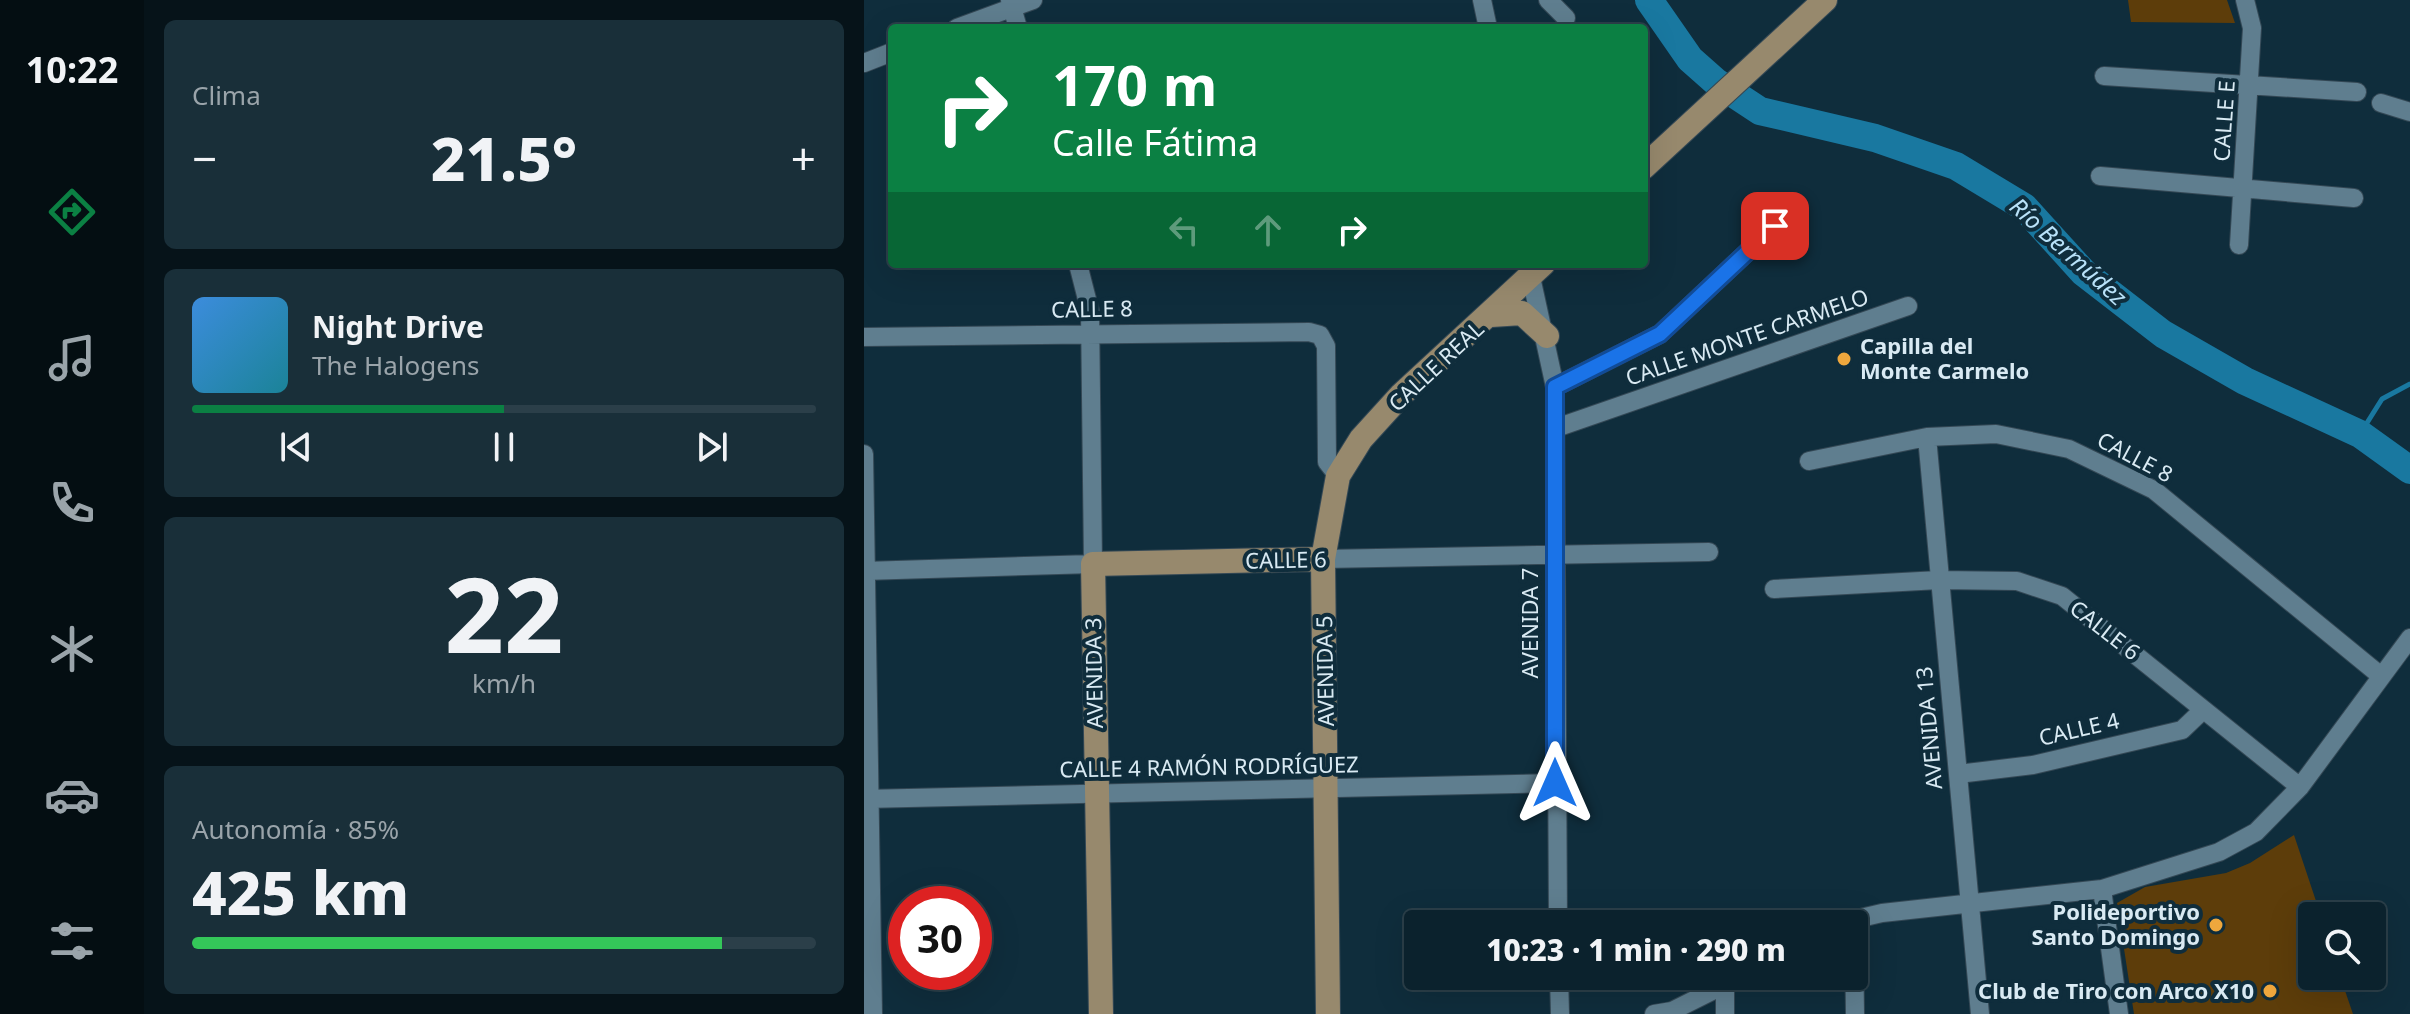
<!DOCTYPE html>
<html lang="es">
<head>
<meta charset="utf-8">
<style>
  :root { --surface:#0b222d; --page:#192f39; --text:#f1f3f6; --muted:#9aa4aa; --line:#2b3f49; --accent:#0b8043 }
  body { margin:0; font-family:"Noto Sans",sans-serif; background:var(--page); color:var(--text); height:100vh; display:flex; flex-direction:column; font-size:30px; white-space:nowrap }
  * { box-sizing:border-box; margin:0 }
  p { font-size:26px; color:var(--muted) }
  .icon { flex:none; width:44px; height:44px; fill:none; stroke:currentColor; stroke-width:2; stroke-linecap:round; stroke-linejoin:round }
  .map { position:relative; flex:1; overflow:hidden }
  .drawer { display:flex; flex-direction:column; gap:20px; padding:20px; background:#061319; width:720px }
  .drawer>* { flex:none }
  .hud { position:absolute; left:24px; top:24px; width:760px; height:244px; border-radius:8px; box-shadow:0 8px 32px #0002,0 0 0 2px var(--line); background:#0b8043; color:#fff; overflow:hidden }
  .tools { position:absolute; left:1434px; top:902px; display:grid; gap:16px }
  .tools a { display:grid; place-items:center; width:88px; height:88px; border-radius:8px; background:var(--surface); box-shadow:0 8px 32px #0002,0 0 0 2px var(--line); font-size:40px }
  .speed { position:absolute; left:24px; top:886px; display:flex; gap:16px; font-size:40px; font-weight:700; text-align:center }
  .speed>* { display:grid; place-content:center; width:104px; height:104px; border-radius:50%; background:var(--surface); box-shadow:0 8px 32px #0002,0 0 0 2px var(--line); line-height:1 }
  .speed .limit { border:12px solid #d22; background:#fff; color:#111 }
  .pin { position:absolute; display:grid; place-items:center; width:68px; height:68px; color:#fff; margin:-34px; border-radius:16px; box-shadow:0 4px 12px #0006 }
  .me { position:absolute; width:88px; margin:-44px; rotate:0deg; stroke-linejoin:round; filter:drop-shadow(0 0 6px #0008) }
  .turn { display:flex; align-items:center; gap:28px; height:168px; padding:0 32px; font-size:36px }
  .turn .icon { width:104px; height:104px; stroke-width:2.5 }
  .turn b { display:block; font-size:56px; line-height:68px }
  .lanes { display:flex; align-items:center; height:76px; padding:0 32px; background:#0003; justify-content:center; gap:40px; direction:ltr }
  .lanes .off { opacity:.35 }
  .big { font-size:60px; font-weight:800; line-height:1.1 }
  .drawer .tile { flex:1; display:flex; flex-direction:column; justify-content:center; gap:12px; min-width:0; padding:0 28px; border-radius:12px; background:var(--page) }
  .drawer .dial { align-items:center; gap:0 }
  .dial b { font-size:104px; line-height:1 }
  .song { display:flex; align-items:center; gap:24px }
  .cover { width:96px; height:96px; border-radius:12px; background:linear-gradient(135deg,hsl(210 70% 55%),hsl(190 70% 35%)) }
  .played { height:8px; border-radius:4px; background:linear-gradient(90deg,var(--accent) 50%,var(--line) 50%) }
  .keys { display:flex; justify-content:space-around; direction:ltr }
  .heat { display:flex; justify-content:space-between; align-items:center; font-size:44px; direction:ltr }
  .charge { height:12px; border-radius:6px; background:linear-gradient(90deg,#34c759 85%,var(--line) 0) }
  .trip { position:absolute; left:540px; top:910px; width:464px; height:80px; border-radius:8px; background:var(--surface); box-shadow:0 8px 32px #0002,0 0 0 2px var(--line); font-weight:800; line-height:80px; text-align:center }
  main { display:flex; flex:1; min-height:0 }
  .menu { display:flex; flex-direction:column; width:144px; justify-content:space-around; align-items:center; background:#040e12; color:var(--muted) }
  .menu .icon { width:56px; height:56px }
  .menu .on { color:var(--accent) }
  .menu b { font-size:36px; color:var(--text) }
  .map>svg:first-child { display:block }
</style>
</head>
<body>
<main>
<nav class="menu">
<b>10:22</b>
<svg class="icon on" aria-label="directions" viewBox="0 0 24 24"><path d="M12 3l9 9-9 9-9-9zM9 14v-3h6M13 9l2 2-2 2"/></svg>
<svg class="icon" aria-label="music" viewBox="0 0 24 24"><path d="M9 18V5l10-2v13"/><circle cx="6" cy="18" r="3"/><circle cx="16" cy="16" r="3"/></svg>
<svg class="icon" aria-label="phone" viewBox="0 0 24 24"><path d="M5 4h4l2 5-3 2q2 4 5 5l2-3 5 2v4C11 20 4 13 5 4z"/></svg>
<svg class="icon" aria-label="climate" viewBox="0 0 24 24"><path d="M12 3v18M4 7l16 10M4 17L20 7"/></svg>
<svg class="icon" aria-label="car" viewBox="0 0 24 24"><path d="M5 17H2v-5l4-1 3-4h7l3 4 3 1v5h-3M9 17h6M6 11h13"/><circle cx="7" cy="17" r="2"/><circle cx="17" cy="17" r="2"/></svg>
<svg class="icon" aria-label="filters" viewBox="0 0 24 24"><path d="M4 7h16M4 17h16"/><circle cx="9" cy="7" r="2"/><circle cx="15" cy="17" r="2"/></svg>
</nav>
<section class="drawer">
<div class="tile"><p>Clima</p>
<div class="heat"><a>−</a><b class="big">21.5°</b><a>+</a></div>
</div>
<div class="tile">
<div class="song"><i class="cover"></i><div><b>Night Drive</b><p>The Halogens</p></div></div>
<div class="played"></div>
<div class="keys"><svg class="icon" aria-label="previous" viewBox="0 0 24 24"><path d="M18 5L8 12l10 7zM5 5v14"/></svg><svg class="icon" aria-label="pause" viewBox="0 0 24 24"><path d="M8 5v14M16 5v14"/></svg><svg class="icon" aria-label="next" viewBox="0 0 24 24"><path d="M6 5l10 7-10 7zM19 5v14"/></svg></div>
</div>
<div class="tile dial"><b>22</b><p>km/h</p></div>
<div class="tile"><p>Autonomía · 85%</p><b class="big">425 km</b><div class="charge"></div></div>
</section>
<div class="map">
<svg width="1546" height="1014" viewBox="0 0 1546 1014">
  <rect width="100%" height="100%" fill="#0f2d3c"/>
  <path fill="#5d3d0a" d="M1264 0H1363L1371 23 1267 22Z
    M1430 835 1457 916H1448V976H1476L1489 1014H1270L1253 903 1281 887 1362 873 1386 863Z"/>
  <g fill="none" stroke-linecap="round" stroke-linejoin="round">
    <path stroke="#1978a0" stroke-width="5" d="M1496 434 1518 399 1546 384"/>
    <path stroke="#1978a0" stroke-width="28" d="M785 0 826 59 852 82 896 111 1011 138 1092 166 1160 207 1220 273 1299 334 1381 381 1496 434 1546 470"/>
    <defs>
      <path id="street" d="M146 0 154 28
        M618 0 624 28
        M684 0 702 18
        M93 28 169 0
        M0 63 28 52
        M1240 76 1493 92
        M1517 103 1546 112
        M1236 176 1490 198
        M1375 245 1388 28 1381 0
        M667 277 691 387 694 924
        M0 337 445 332 456 335 462 346 463 462 474 476
        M691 387 796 334 911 226
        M692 428 1044 306
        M1063 437 1116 1014
        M0 454 9 1014
        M945 461 1063 437 1132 434 1205 449 1290 490 1517 676
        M459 559 845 552
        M0 571 229 564 226 311 214 264
        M910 589 1075 580 1153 581 1198 596 1436 787
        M1094 774 1169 765 1318 730 1339 710
        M0 799 691 783
        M1238 889 1255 1014
        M971 924 1018 913 1238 889 1355 852 1392 832 1436 787 1546 638
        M990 944 991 1014
        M695 976 696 1014
        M790 1014 808 1011 878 976
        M861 1014V987"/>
      <path id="primary" d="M780 167 961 0
        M627 315 658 313 683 336
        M237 1014 229 564 459 559
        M464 1014 459 559 474 476 497 439 537 395 679 264"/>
    </defs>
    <use href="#street" stroke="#344855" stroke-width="20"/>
    <use href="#primary" stroke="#344855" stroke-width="26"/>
    <use href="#street" stroke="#5f7e8f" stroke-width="18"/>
    <use href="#primary" stroke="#97896d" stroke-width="24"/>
  </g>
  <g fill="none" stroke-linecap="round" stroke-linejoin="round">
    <defs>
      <path id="route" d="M691 783V387L796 334 911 226"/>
    </defs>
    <use href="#route" stroke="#114b97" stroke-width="20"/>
    <use href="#route" stroke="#1a73e8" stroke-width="14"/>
  </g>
  <g fill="#eea73d" stroke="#0f2d3c" stroke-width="3">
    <circle cx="980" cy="359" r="8"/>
    <circle cx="1352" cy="925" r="8"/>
    <circle cx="1406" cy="991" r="8"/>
  </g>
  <g text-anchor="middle" stroke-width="8" stroke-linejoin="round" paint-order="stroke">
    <g font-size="22" fill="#d9eaf3" stroke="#0f2d3c">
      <text transform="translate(1360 121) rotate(-86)" y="8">CALLE E</text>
      <text transform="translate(228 309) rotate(-1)" y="8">CALLE 8</text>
      <text transform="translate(883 337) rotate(-19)" y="8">CALLE MONTE CARMELO</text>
      <text transform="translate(572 366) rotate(-43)" y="8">CALLE REAL</text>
      <text transform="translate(1271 457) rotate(28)" y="8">CALLE 8</text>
      <text transform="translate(422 560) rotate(-1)" y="8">CALLE 6</text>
      <text transform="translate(666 623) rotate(-90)" y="8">AVENIDA 7</text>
      <text transform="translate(1241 630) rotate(38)" y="8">CALLE 6</text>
      <text transform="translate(461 671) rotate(-91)" y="8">AVENIDA 5</text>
      <text transform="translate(230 673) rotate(-91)" y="8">AVENIDA 3</text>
      <text transform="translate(1065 728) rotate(-95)" y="8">AVENIDA 13</text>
      <text transform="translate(1215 729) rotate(-13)" y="8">CALLE 4</text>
      <text transform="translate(345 767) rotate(-1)" y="8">CALLE 4 RAMÓN RODRÍGUEZ</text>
    </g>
    <g font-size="22" font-weight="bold" fill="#d9eaf3" stroke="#0f2d3c" text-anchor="end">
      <text x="996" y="354" text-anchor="start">Capilla del<tspan x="996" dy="25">Monte Carmelo</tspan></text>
      <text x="1336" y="920">Polideportivo<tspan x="1336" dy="25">Santo Domingo</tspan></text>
      <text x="1390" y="999">Club de Tiro con Arco X10</text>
    </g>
    <g font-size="24" font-style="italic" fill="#b9e2f9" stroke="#0f2d3c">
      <text transform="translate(1204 252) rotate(42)" y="8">Río Bermúdez</text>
    </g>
  </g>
</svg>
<div class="tools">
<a><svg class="icon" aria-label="search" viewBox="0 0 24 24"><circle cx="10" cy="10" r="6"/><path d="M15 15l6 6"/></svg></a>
</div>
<div class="speed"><div class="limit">30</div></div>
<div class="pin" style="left:911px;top:226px;background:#d93025"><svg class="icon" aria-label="arrive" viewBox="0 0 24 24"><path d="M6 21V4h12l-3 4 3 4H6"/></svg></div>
<svg class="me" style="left:691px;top:783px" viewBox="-20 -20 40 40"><path d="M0-17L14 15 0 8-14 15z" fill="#1a73e8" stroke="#fff" stroke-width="4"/></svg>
<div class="trip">10:23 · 1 min · 290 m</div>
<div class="hud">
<div class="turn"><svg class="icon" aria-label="right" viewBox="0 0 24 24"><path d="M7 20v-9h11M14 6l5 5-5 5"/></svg><div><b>170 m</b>Calle Fátima</div></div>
<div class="lanes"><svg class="icon off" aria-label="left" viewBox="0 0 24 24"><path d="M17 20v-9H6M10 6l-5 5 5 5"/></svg><svg class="icon off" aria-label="ahead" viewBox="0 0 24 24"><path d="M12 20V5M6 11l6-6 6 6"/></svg><svg class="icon" aria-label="right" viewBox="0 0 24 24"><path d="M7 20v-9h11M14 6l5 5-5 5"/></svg></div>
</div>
</div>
</main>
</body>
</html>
